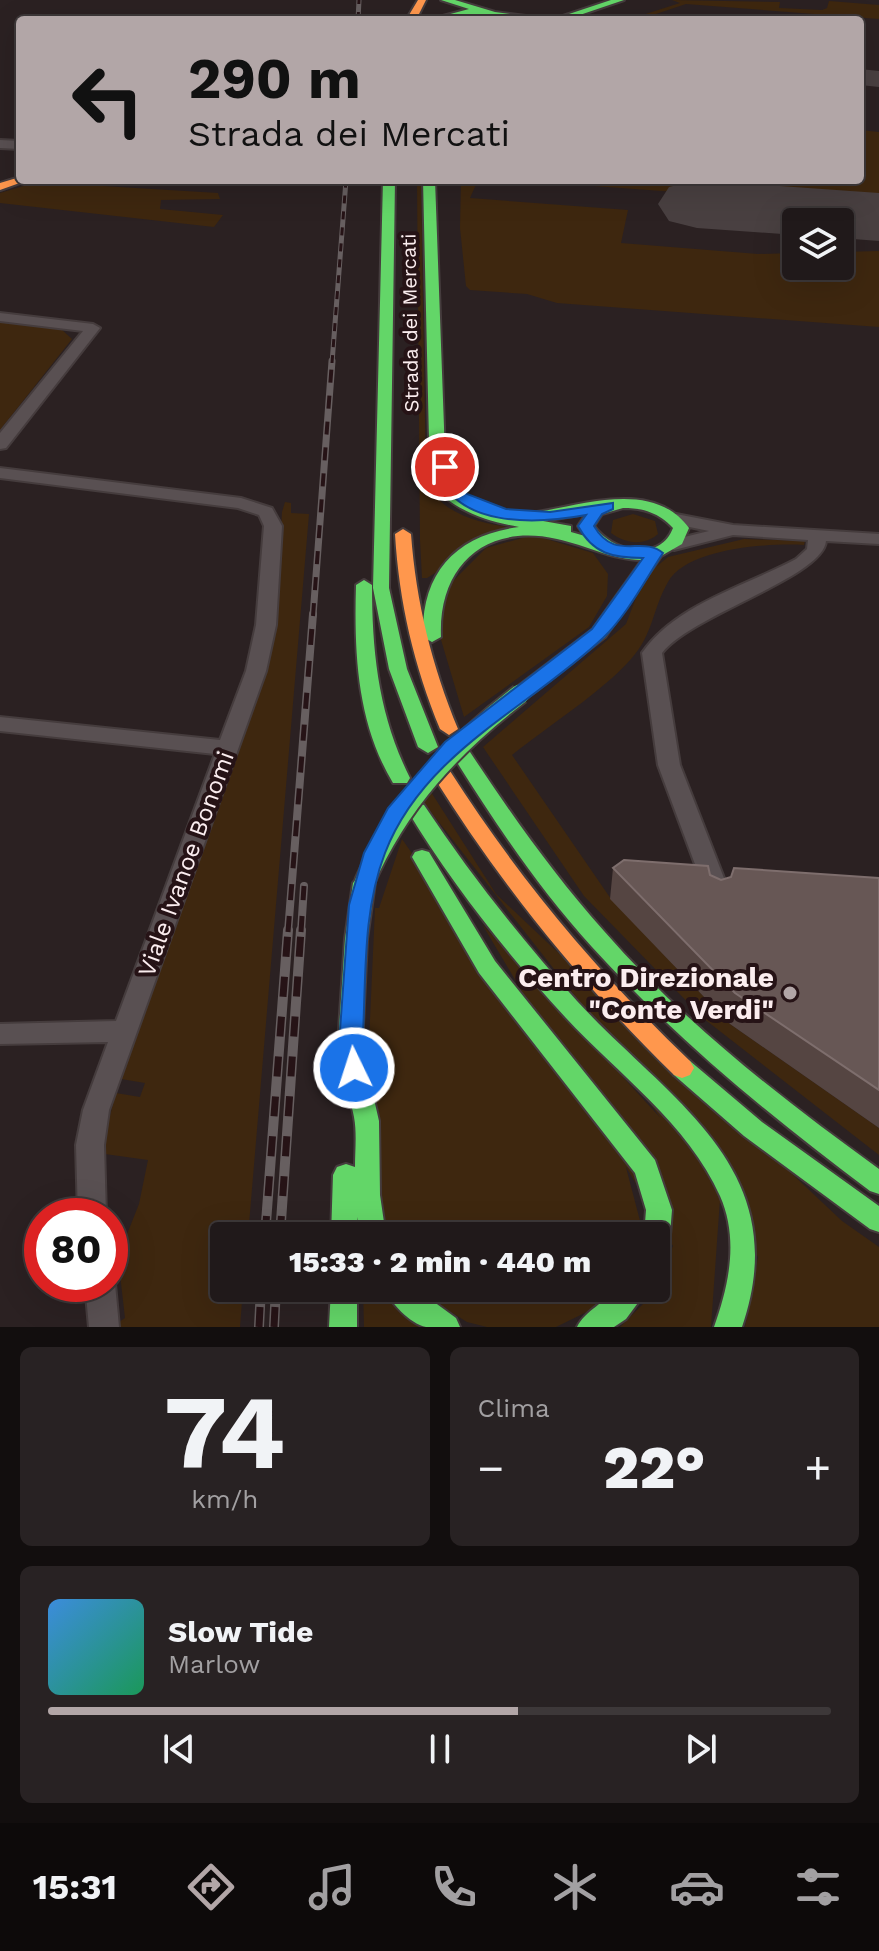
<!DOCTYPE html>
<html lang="it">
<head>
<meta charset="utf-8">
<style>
  :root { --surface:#20191a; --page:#282223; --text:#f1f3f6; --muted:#a2a0a2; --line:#3d3839; --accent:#b2a6a7 }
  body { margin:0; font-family:"Work Sans",sans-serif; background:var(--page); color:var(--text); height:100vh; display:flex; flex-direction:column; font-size:30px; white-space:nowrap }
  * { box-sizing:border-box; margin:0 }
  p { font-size:26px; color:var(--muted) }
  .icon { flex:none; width:44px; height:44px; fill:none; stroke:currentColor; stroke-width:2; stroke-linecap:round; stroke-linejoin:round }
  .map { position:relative; height:1327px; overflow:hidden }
  .details { display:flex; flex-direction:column; gap:20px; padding:20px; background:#120e0e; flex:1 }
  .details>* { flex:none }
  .top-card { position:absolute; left:16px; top:16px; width:848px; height:168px; border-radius:8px; box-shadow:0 8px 32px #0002,0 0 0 2px var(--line); background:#b2a6a7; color:#111; overflow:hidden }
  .tools { position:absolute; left:782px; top:208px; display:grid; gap:16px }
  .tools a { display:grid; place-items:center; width:72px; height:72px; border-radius:8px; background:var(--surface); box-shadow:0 8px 32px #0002,0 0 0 2px var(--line); font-size:40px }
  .speed { position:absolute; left:24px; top:1198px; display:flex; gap:16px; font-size:40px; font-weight:700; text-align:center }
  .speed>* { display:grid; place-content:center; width:104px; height:104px; border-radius:50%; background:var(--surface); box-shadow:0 8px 32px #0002,0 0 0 2px var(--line); line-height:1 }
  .speed .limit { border:12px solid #d22; background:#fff; color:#111 }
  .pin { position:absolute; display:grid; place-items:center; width:68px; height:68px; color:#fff; margin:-34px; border:4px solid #fff; border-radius:50%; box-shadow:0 2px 8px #0007 }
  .me { position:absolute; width:88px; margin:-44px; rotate:356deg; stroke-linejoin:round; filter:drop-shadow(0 0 6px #0008) }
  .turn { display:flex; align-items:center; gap:28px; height:168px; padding:0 40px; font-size:36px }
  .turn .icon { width:104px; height:104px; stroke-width:2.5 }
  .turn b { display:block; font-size:56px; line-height:68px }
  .big { font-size:60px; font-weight:800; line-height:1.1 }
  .details .widget { flex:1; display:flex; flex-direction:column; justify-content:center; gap:12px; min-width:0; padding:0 28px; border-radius:12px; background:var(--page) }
  .details .dial { align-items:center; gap:0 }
  .dial b { font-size:104px; line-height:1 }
  .song { display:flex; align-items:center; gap:24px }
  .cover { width:96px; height:96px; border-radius:12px; background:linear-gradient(135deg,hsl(210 70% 55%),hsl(150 70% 35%)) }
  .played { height:8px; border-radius:4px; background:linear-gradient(90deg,var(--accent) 60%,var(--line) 60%) }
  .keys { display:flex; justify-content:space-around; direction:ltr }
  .heat { display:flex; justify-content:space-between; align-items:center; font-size:44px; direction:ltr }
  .details .tiles { flex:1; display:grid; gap:20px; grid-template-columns:1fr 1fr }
  .widget:last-child { grid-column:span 2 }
  .trip { position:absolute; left:210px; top:1222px; width:460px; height:80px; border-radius:8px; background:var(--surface); box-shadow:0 8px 32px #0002,0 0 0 2px var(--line); font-weight:800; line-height:80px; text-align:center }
  .menu { display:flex; height:128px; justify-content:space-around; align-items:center; background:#0d0a0a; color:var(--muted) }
  .menu .icon { width:56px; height:56px }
  .menu .active { color:var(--accent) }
  .menu b { font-size:36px; color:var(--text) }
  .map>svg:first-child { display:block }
</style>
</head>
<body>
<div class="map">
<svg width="879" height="1327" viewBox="0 0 879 1327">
  <rect width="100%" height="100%" fill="#2b2122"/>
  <path fill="#3e270f" d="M672 0 780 2 779 8 822 10 827 8 829 1 879 5V19L686 4 638 20H627L680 3Z
    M860 130 879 132V196L692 183 689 193 512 180H860Z
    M417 180H421L426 478C437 513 478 523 510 527L427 578H422L420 540Z
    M461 180H478L470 198 628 210 621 243 758 254 796 253V266H840V252L879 251V327L557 303 527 294 470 290 466 286 460 228Z
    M37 182 218 193 220 199 161 200 160 209 223 215 214 227 0 203V193Z
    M0 322 61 329 72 339 0 430Z
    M285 502 291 503V513L309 514 248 1236H224V1288H243L240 1327H120L119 1322 125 1318 118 1257 139 1204 148 1160 105 1154 107 1127 116 1093 140 1097 145 1083 121 1079 265 675 276 624 282 512Z
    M633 514 655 521 658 534C644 546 626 544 611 533L613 520Z
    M533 535 593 553 608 574 607 596 589 627 464 717 439 633 442 592 486 548Z
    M744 539 805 541 804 545C768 543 687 548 668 582 652 610 654 633 631 659 602 692 548 726 512 755L611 899 730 1024 879 1128V1155L703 1018 584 896 483 747 626 624 644 577 668 557Z
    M431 792 496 894 842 1221 879 1247V1327H745L758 1257 572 992 423 802Z
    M402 839 623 1156 644 1236H385L369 1042 375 908H379Z
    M482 924 678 1137 720 1199 711 1327H620L652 1295 673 1246Z
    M363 1288H380L420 1327H364Z
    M412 1288H619L601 1305 556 1327H487L467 1322Z"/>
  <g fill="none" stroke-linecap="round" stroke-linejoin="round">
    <path fill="#494041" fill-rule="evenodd" d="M860 69 879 71V87L860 85Z"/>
    <path fill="#494041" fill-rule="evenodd" d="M697 180 879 193V241L840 238V222H796V235L697 228 669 221 658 204 669 187Z"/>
    <defs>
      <path id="street" d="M0 140 20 141V149L0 148Z
        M0 313 93 324 100 328 6 448 0 449V433L83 331 0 321Z
        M0 468 241 498 272 508 282 526 276 625 266 671 109 1110 104 1145 106 1216H78L76 1145 83 1110 108 1042 0 1044V1024L116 1021 215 754 0 731V717L220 740 246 671 256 625 264 526 259 515 238 508 0 478Z
        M676 514 733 525 879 534V544L826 541C823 577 691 615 662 653L680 765 729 891 725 897H709L705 891 658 765 642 653C676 604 746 586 796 559L807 549 808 540 733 535 674 550 665 545 668 541 709 531 670 523 667 519Z
        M110 1274 115 1284 119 1327H89L85 1284H110Z"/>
      <path id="fast" d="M441 0H455L495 12 534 17 529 20 468 15 428 20 469 9Z
        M611 0H624L565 20H551Z
        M383 180H395L389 588 407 669 438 747 428 753 418 747 389 669 373 588Z
        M423 180H435L446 482C470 505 498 514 530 519L531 514 537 512C586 504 654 480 689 528L682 544 661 556 605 637 527 698 520 700 511 694 513 690 593 629 642 560C612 560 586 545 557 539 486 523 438 565 441 637L432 642 423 637C421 573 456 535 519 527 485 521 453 510 430 483ZM623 508C644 508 659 513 673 528 659 564 612 551 594 526L602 514ZM586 514 578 526 585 536 571 532V526L543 521Z
        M364 580 372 585C372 654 379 716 410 778L407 783H393C357 723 354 653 356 585Z
        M463 750 470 752C511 814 554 875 604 931 684 1023 781 1098 879 1169V1194L870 1191C771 1117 676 1039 592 947 539 889 495 823 453 756Z
        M417 803 424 805C470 874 521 939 577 1001 670 1102 796 1168 742 1327H714C729 1285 739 1239 720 1196 688 1124 618 1074 566 1018 507 954 452 884 407 810L410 805Z
        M422 850 429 852 495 961 655 1160 672 1210 669 1247 665 1255 656 1259V1236H644L646 1210 635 1173 479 973 412 857 415 852Z
        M364 875 371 878 375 883 367 939 362 1047 379 1121 380 1195 386 1236H360L357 1217V1236H331L333 1175 337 1167 346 1164 355 1167C355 1151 357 1133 354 1117 349 1091 340 1068 338 1044L345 939 353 883 357 878Z
        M682 1058 690 1061 762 1122 879 1206V1232L870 1229 744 1136 674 1075 670 1068 674 1061Z
        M331 1288H357V1327H329Z
        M384 1288H415L456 1318 460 1327C449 1327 437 1327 426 1327 410 1324 390 1302 384 1288Z
        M619 1288H649L626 1319 614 1327H577C585 1311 606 1301 619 1288Z"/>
      <path id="slow" d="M418 0H426L416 20H406Z
        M20 177V180H28L0 190V183Z
        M403 529 411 534C416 602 432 666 458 729L449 735 440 729C414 666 399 602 395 534Z
        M443 769 450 771C519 879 598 973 690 1061L694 1068 690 1075 682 1078 674 1075C581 984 502 886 433 776L436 771Z"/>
    </defs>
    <use href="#street" stroke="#453c3d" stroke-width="4"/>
    <use href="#fast" stroke="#453c3d" stroke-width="4"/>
    <use href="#slow" stroke="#453c3d" stroke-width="4"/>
    <use href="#street" fill="#595052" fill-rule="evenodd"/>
    <use href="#fast" fill="#63d668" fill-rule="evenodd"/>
    <use href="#slow" fill="#ff974d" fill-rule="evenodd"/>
    <defs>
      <path id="rail-far3" d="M358 20 359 0
        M332 363 346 180"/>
      <path id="rail-far2" d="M313 616 332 361"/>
      <path id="rail-far1" d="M288 932 313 614
        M301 932 304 886"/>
      <path id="rail" d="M265 1236 288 930
        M280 1236 301 930
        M259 1327 261 1288
        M274 1327 276 1288"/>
    </defs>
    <use href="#rail-far3" stroke="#675f60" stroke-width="5"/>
    <use href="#rail-far2" stroke="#675f60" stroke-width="7"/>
    <use href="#rail-far1" stroke="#675f60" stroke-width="8"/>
    <use href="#rail" stroke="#675f60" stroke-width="10"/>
    <use href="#rail-far3" stroke="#261316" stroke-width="3" stroke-dasharray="8" stroke-linecap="butt"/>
    <use href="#rail-far2" stroke="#261316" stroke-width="4" stroke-dasharray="13" stroke-linecap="butt"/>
    <use href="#rail-far1" stroke="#261316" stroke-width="5" stroke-dasharray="16" stroke-linecap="butt"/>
    <use href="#rail" stroke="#261316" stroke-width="7" stroke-dasharray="20" stroke-linecap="butt"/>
    <defs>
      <path id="fast-bridge" d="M364 883C399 803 451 747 520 694"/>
    </defs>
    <use href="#fast-bridge" stroke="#453c3d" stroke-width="23" stroke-linecap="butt"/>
    <use href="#fast-bridge" stroke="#63d668" stroke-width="19"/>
  </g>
  <path fill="#554542" d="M613 868 710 875 721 880 879 878V1128L730 1024 610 899Z"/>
  <path fill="#675755" stroke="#7e6e6d" stroke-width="2" d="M624 860 708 866 710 875 721 880 731 877 734 868 879 878V1090L735 993 613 868Z"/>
  <path fill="#1a73e8" stroke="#114b97" stroke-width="2" d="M445 463 450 464 456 482 467 494 506 509 550 512 613 503V509L602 514 594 526C615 562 642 535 663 553 645 580 627 615 603 638 529 708 424 752 385 853 363 910 366 974 363 1034 362 1047 368 1063 362 1075L354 1078 345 1075 339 1044 349 905 364 853 388 808 445 742 592 629 643 558C613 558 593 554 578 526L586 515C537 524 452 529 437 467Z"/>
  <circle fill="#b2a6a7" stroke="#261316" stroke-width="3" cx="790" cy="993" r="8"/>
  <g text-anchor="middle" stroke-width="8" stroke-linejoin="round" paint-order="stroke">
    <g font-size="20" fill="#fbedef" stroke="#261316">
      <text transform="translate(410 323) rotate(-91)" y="7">Strada dei Mercati</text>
    </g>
    <g font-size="24" fill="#fbedef" stroke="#261316">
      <text transform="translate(186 864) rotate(-70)" y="8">Viale Ivanoe Bonomi</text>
    </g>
    <g font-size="28" font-weight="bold" fill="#fbedef" stroke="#261316" text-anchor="end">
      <text x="774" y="987">Centro Direzionale<tspan x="774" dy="32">"Conte Verdi"</tspan></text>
    </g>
  </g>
</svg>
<div class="tools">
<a><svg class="icon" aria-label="layers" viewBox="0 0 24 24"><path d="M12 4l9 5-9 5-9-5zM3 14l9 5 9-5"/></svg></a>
</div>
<div class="speed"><div class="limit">80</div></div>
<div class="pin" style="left:445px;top:467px;background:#d93025"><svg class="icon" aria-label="arrive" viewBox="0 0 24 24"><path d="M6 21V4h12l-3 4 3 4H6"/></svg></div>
<svg class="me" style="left:354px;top:1068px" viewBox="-20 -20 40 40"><circle r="17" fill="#1a73e8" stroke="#fff" stroke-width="3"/><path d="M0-11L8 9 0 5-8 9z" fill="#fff"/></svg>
<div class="trip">15:33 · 2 min · 440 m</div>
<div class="top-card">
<div class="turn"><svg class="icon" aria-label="left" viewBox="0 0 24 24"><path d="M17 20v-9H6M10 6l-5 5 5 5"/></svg><div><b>290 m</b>Strada dei Mercati</div></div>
</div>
</div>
<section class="details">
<div class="tiles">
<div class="widget dial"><b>74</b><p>km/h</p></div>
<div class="widget"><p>Clima</p>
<div class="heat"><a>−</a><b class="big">22°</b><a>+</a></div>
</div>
<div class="widget">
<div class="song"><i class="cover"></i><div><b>Slow Tide</b><p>Marlow</p></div></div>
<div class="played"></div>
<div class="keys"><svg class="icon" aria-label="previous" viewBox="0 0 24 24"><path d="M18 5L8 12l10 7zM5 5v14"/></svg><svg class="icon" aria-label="pause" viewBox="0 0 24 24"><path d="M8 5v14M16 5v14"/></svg><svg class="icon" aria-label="next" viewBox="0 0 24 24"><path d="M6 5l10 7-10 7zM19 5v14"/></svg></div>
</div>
</div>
</section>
<nav class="menu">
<b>15:31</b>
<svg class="icon active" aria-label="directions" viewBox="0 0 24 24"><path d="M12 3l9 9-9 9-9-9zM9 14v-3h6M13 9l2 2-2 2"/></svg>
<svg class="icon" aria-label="music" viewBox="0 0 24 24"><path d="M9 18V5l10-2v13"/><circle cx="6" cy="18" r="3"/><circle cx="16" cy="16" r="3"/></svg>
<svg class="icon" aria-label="phone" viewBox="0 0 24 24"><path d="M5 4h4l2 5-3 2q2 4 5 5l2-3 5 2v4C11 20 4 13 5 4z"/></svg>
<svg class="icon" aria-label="climate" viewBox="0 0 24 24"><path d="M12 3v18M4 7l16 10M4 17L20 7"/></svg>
<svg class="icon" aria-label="car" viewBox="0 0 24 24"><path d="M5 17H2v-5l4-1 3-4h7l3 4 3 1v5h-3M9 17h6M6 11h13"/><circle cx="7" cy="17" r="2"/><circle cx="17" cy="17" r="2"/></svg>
<svg class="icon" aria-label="filters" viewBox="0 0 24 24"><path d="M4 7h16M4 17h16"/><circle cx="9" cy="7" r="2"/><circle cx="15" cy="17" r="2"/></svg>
</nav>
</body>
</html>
